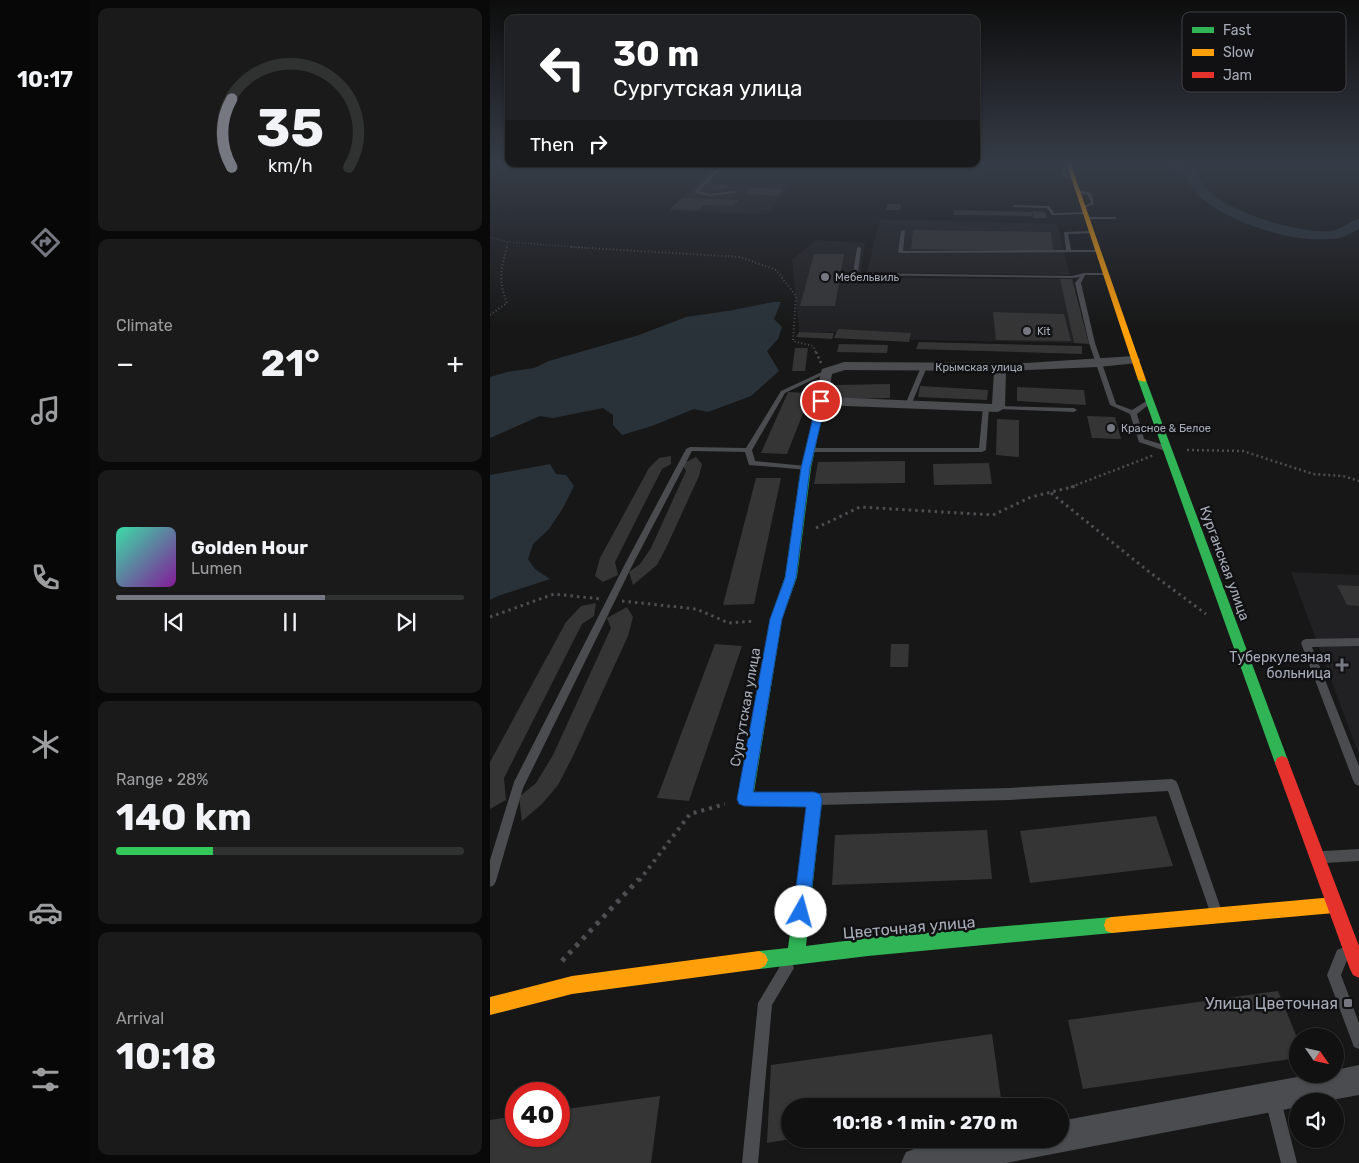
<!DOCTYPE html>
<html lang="en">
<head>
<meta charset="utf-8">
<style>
  :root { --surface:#111; --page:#1a1a1a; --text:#f1f3f6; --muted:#9c9d9f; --line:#303131; --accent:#757880 }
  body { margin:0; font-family:Rubik,sans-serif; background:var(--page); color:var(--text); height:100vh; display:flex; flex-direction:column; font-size:19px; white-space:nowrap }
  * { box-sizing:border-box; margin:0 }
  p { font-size:16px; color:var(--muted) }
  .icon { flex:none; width:28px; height:28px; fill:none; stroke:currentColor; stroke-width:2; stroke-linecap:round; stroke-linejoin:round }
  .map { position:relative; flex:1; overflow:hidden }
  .details { display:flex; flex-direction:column; gap:8px; padding:8px; background:#090909; width:400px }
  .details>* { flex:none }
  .hud { position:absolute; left:15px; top:15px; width:475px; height:152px; border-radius:10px; box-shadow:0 1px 4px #0004,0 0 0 1px var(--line); background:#202124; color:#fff; overflow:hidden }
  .needle { width:32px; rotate:124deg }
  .controls { position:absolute; left:799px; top:1028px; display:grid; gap:10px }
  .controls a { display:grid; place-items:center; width:55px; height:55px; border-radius:50%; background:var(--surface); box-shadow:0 1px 4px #0004,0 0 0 1px var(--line); font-size:25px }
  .speed { position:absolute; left:15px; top:1082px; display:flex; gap:10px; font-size:25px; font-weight:700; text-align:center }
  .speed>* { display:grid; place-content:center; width:65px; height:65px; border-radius:50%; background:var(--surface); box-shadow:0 1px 4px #0004,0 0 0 1px var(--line); line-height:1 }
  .speed .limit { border:8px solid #d22; background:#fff; color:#111 }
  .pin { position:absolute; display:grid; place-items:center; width:42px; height:42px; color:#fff; margin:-21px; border:2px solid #fff; border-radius:50%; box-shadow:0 1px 5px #0007 }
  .me { position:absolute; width:55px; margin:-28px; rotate:7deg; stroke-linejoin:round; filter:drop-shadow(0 0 4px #0008) }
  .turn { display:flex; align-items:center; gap:18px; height:105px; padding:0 25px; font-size:22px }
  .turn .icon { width:65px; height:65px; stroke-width:2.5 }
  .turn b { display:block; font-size:35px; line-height:42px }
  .then { display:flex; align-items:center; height:48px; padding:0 25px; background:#0003; gap:10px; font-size:19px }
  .big { font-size:38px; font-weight:700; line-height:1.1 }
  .details .widget { flex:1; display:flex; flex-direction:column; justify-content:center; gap:8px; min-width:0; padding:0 18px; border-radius:10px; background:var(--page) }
  .details .dial { align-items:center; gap:0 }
  .dial svg { height:130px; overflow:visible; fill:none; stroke:var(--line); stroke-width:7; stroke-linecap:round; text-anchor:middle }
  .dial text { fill:var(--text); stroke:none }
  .song { display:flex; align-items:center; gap:15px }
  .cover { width:60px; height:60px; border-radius:8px; background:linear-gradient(135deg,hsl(160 70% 55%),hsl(290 70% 35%)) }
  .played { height:5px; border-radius:2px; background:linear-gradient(90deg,var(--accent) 60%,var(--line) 60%) }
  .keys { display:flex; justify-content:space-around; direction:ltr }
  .heat { display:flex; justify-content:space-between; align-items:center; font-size:28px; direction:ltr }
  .charge { height:8px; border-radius:4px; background:linear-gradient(90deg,#34c759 28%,var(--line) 0) }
  .trip { position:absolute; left:291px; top:1098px; width:288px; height:50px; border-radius:25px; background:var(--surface); box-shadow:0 1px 4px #0004,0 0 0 1px var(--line); font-weight:700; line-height:50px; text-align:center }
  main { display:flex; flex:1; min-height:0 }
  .menu { display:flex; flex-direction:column; width:90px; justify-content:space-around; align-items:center; background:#070707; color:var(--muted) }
  .menu .icon { width:35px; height:35px }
  .menu .on { color:var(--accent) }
  .menu b { font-size:22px; color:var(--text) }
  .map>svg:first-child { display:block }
</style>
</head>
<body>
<main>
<nav class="menu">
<b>10:17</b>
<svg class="icon on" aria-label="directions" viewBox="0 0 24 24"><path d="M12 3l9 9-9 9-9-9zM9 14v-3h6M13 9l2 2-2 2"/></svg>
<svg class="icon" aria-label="music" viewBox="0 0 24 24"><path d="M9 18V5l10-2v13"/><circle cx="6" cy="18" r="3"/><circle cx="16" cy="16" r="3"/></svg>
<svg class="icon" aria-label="phone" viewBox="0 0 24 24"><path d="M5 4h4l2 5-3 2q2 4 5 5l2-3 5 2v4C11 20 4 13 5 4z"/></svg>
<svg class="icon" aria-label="climate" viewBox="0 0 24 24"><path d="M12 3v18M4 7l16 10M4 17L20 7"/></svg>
<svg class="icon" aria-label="car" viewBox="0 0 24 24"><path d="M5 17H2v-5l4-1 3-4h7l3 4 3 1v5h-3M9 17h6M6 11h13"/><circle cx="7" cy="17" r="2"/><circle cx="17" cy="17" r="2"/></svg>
<svg class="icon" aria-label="filters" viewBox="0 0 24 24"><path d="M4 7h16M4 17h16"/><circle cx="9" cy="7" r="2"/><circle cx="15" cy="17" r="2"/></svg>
</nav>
<section class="details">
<div class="widget dial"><svg viewBox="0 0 100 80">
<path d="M14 69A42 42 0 1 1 86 69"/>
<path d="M14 69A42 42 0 0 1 14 27" stroke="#757880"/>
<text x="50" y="56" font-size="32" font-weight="700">35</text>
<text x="50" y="72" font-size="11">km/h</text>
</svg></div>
<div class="widget"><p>Climate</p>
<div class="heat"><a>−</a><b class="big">21°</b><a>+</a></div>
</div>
<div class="widget">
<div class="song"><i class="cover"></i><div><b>Golden Hour</b><p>Lumen</p></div></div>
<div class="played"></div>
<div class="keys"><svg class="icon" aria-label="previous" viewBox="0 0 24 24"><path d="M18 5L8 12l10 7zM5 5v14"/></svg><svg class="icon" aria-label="pause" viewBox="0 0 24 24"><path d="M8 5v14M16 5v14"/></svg><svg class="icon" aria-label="next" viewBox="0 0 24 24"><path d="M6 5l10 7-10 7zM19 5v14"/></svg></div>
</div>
<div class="widget"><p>Range · 28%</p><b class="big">140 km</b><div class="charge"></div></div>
<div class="widget"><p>Arrival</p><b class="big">10:18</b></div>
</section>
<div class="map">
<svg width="869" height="1163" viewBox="0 0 869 1163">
  <rect width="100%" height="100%" fill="#171717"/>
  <path fill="#212123" d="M225 165H313L278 214 179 211Z
    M390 219 567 224 580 275 377 272Z
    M326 240 375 243 370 278 570 279 584 343 344 338 346 332H309L302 260Z
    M801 572 869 575V755Z"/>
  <path fill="#293239" d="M283 302H291L284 319 292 327 288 339 277 351 289 371 261 396 218 412 204 409 162 426 132 435 123 425V415L113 408 63 418 50 416 0 438V377L17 372 44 368 59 361 149 335 196 317 244 310Z
    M60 464 66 474 76 475 84 486 73 508 59 529 43 544 38 559 45 569 60 579 8 596 0 600V475Z"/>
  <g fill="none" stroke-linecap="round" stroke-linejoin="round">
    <path fill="#293239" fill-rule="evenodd" d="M671 165H689L705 170C709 176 711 183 715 187 736 212 808 234 841 231 851 230 859 221 869 219V229C860 234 851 239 840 239 802 243 732 221 705 192 701 188 699 181 697 176L673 168Z"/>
  </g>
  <path fill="#353536" d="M224 184 239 185 235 189H221Z
    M261 188 293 189 288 196 255 194Z
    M192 198 249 200 243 206 213 205 208 210 180 209Z
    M397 204H411L410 210H396Z
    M464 210 542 212V216L464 215Z
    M542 211 555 212 557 218H543Z
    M423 230 561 232 563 251 421 249Z
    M324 254H354L345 306H310Z
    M570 279H582L599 344 584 343Z
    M503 312 574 314 581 341 506 340Z
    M348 329 421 333 419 342 344 338Z
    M309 332 344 333 342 339 306 337Z
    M429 342 592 346V354L426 349Z
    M349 344 398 345 397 353 347 352Z
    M305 348H318L315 371H302Z
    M400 384V398L343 399 345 385Z
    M430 386 498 390 497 400 428 397Z
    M527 387 594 390 596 405 527 401Z
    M298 392 321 393 297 454 271 453Z
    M597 416 625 417 631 439 602 438Z
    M507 419 529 420V457L506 455Z
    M181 456V464L172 469 125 562 128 575 113 582 105 576 110 558 159 468 169 458Z
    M206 457 212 464 209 476 176 548 167 565 143 585 139 572 150 564 161 548 196 471 192 464Z
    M415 461V483L324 484 328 462Z
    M499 463 502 484 444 485 443 464Z
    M266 478H291L264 604 233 605Z
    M847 585 869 586V606L857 605Z
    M106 603 104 616 92 624 14 778 16 800 0 809V762L76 622 91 606Z
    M137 607 143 617 138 636 83 756 68 785 52 804 32 821 29 797 46 783 63 755 121 628 117 618Z
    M225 644 252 646 199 801 167 798Z
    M401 644H419L418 667H400Z
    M666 816 683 866 540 883 530 831Z
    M497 830 502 879 342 885 345 835Z
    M788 991 808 1040V1058L593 1089 578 1020Z
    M502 1034 512 1106H300V1139L277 1143 281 1065Z
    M170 1096 161 1163H0V1120L26 1116V1136H69V1110Z"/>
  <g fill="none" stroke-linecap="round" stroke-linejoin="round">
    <path stroke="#4d4e51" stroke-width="1" stroke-dasharray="1 2" stroke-linecap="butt" d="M0 237 17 242V248
      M17 242 98 248"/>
    <path stroke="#4d4e51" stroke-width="2" stroke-dasharray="1 2.5" stroke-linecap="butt" d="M81 247 250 257 286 270 306 296 303 341 323 346 326 353
      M0 315 17 303C8 281 11 268 17 247"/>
    <path stroke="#4d4e51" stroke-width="2.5" stroke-dasharray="2 3" stroke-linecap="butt" d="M326 352 331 363
      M697 450 753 451 823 474 853 476 869 481
      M581 487 664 455"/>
    <path stroke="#4d4e51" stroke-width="3" stroke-dasharray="2.5 4" stroke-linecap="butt" d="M561 493 658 571 716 614
      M326 528 370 507 503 515 541 497 586 486
      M132 601 206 609 239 623 265 621
      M0 617 64 594 111 599"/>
    <path stroke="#4d4e51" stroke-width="4" stroke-dasharray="3 5" stroke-linecap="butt" d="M149 881 200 814 235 804"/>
    <path stroke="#4d4e51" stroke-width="5" stroke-dasharray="4 6" stroke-linecap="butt" d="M72 961 149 879"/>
    <path fill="#4a4c50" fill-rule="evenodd" d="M231 165H235L209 191 219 194 245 191 246 193 219 196 205 193V191Z
      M580 166 581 168 575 170 576 175 585 178V180L572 176V168Z
      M587 190 601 193 604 204 592 209V207L601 203 598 195 587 192Z
      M524 205 559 206 564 213 595 212 597 213 595 214 562 215 557 208 523 207Z
      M597 217H625L627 218 625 219H595Z
      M413 230 415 231 413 251 576 250 574 232 602 231 604 233 578 234 581 250H608L610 251 608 252 410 253 408 252 411 231Z
      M369 247 371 248 368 273 582 276 594 273H617V275H595L591 283 605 343 626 404 642 410 658 400H662V402L647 414 654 439 681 447V451H675L649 442 640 414 620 405 599 343 585 283 590 277 582 278 365 275 363 274 367 248Z
      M434 365 437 367 421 405 418 407 416 406 415 405 431 367Z
      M334 371 339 372 295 393 262 450 265 461 316 466H319V470L259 465 255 452 202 451 142 566 33 788 6 881 4 885 0 887V860L24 782 134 566 196 449 200 447 256 448 291 391Z
      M496 405 499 407 496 450 492 452H320L316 450 320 448H489L493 407Z
      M508 406 584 408 587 410 584 412 506 409 505 408Z
      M869 638V646L822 647 869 766V786L865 784 863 780 811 643 813 640 816 639Z
      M682 779 686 781 688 785 731 909 730 914 725 915 720 914 719 909 678 791 519 800 329 805 325 803 323 799 325 795 329 793 519 788Z
      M869 849V861L834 863 830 861 828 857 830 853 834 851Z
      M852 948 857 950 859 955 851 975 869 1023V1049L864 1047 837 975 847 950Z
      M297 961 302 963 304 968 282 1005 268 1163H252L268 1003 292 963Z
      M783 1092 788 1095 791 1100 807 1163H791L775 1100 778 1095Z"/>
    <path fill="#4a4c50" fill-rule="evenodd" d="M644 356 648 357 650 360 648 363 608 367 516 371 515 408 508 412 331 405 324 401 332 369 354 362 536 363ZM355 370 504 371 502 404 338 397 342 374Z
      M869 1065V1095L836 1101H808V1107L516 1163H411L416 1152C463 1132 520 1139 570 1139V1121L823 1074H845V1070Z"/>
    <path fill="#30b455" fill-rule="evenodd" d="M649 378 656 380 799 763 797 768 792 770 787 768 785 763 648 380Z
      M331 398 335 401 321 468 307 577 292 619 264 792 325 793 330 795 332 800 316 946 378 938 622 917 628 919 630 925 628 931 622 933 378 956 269 969 263 966 260 960 263 954 269 951 298 948 317 807 255 806 250 804 248 799 280 619 295 577 311 468 327 401Z"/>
    <path fill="#ff9f0a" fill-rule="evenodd" d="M577 165H581L656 380 655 382 648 380Z
      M844 897 850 899 852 905 850 911 844 913 622 933 616 931 614 925 616 919 622 917Z
      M269 951 275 954 278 960 275 966 269 969 82 994 0 1015V997L82 976Z"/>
    <path fill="#e5322d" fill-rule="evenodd" d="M792 756 797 758 799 763 869 946V978L863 975 860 969 785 763 787 758Z"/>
  </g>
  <linearGradient id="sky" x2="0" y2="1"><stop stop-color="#0d0d0d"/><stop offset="0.5" stop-color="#363c47"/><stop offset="1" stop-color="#363c47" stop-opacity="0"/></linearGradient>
  <rect width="869" height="328" fill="url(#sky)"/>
  <path fill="#1a73e8" stroke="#114b97" d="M331 399 336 401 320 468 306 578 292 619 263 792H324L330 794 332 800 319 912 317 918 311 920 305 918 303 912 316 807 254 806 249 804 247 799 280 619 295 578 311 468 327 401Z"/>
  <g fill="#757880" stroke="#111113" stroke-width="2">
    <circle cx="335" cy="277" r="5"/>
    <circle cx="537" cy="331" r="5"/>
    <circle cx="621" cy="428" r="5"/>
    <path d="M849.5 657.5h5v5h5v5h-5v5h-5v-5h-5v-5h5z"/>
    <rect x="853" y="998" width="10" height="10" rx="2.5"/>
  </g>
  <g text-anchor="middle" stroke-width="5" stroke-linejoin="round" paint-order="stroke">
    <g font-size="11" fill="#a7adb8" stroke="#111113" text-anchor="start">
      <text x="345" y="281">Мебельвиль</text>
      <text x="547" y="335">Kit</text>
      <text x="631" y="432">Красное &amp; Белое</text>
    </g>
    <g font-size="11" fill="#a7adb8" stroke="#111113">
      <text x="489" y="371">Крымская улица</text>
    </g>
    <g font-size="14" fill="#a7adb8" stroke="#111113">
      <text transform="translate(735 563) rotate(70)" y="5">Курганская улица</text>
      <text transform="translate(255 707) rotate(-80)" y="5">Сургутская улица</text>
    </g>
    <g font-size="14" fill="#a7adb8" stroke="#111113" text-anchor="end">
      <text x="841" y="662">Туберкулезная<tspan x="841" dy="16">больница</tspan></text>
    </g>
    <g font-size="16" fill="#a7adb8" stroke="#111113">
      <text transform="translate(419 927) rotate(-5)" y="6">Цветочная улица</text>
    </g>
    <g font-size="16" fill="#a7adb8" stroke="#111113" text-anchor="end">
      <text x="848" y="1009">Улица Цветочная</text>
    </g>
  </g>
  <rect x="692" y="12" width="164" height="80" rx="8" fill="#111113" stroke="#3e4045" stroke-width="1"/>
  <rect x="702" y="27" width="22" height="6" fill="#30b455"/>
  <rect x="702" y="49" width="22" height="7" fill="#ff9f0a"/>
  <rect x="702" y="72" width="22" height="6" fill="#e5322d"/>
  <g font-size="14" fill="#a7adb8">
    <text x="733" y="35">Fast</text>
    <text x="733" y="57">Slow</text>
    <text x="733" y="80">Jam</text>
  </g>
</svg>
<div class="controls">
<a><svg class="needle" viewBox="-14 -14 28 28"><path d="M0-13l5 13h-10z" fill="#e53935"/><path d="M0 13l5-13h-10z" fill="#9c9d9f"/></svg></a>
<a><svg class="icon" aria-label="sound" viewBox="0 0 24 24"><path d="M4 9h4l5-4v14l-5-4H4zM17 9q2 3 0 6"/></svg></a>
</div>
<div class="speed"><div class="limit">40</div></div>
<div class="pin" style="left:331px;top:401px;background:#d93025"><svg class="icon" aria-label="arrive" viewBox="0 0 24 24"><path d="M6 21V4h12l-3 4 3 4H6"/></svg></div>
<svg class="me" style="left:311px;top:912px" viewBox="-20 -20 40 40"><circle r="19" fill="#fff"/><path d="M0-13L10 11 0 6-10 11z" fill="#1a73e8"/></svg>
<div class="trip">10:18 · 1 min · 270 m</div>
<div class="hud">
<div class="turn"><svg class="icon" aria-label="left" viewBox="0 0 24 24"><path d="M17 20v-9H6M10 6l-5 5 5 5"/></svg><div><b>30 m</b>Сургутская улица</div></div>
<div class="then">Then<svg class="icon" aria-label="right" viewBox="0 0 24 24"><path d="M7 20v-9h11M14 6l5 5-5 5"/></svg></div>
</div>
</div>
</main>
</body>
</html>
